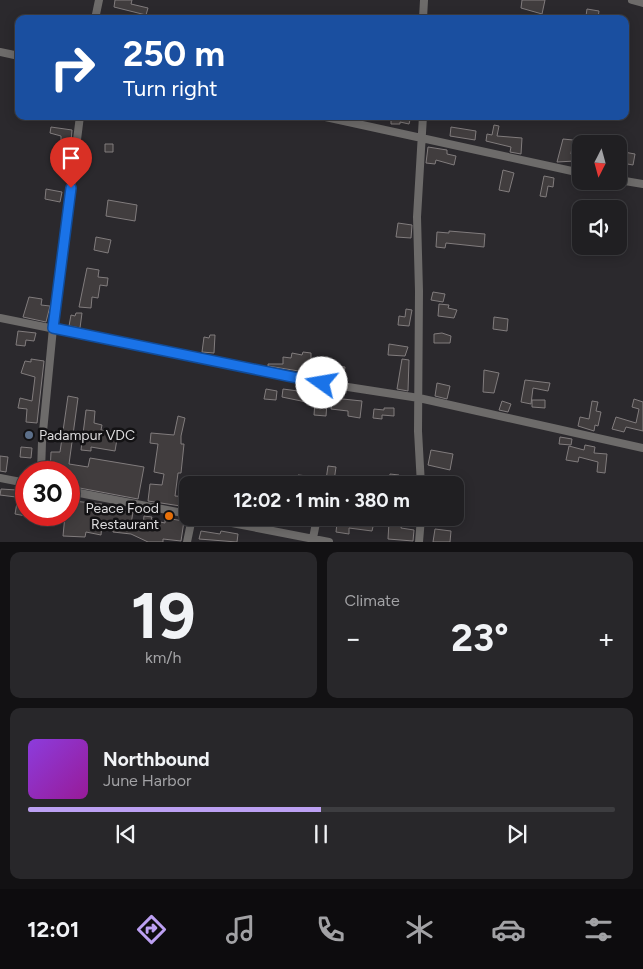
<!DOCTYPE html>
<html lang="en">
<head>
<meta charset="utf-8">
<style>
  :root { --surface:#201f22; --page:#28272a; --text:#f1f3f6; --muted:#a2a2a5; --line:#3d3d40; --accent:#bca0f2 }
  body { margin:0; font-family:Figtree,sans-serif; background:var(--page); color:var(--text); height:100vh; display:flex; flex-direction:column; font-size:19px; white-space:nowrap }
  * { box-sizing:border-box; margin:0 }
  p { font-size:16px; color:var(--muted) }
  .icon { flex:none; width:28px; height:28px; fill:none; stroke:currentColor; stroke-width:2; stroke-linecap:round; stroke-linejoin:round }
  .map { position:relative; height:542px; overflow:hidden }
  .drawer { display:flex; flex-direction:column; gap:10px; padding:10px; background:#121113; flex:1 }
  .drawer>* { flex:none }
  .banner { position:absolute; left:15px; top:15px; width:614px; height:105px; border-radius:10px; box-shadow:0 2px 12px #0003,0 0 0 1px var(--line); background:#1a4fa0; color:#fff; overflow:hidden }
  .needle { width:32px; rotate:186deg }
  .controls { position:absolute; left:572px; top:135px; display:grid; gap:10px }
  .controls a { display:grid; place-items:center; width:55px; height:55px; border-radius:10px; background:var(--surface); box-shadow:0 2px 12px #0003,0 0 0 1px var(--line); font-size:25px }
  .speed { position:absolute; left:15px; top:461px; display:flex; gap:10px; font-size:25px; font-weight:700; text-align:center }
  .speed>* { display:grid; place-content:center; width:65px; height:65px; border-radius:50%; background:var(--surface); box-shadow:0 2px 12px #0003,0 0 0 1px var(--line); line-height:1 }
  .speed .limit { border:8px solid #d22; background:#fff; color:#111 }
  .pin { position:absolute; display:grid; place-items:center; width:42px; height:42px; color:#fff; margin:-51px -21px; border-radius:50% 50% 50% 0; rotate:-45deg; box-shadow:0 0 5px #0007 }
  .pin .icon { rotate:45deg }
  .me { position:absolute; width:55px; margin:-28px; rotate:283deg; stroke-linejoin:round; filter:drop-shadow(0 0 4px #0008) }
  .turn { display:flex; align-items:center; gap:18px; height:105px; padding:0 25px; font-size:22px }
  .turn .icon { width:65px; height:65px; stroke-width:2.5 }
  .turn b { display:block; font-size:35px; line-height:42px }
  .big { font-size:38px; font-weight:700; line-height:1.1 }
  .drawer .widget { flex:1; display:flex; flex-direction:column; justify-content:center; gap:8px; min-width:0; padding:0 18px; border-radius:10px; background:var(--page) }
  .drawer .dial { align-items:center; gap:0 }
  .dial b { font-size:65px; line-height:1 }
  .song { display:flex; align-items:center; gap:15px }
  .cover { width:60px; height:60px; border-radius:8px; background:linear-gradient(135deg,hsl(270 70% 55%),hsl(300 70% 35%)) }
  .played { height:5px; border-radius:2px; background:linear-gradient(90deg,var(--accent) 50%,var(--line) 50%) }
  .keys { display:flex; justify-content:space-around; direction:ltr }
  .heat { display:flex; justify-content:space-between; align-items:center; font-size:28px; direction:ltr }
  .drawer .tiles { flex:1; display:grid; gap:10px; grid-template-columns:1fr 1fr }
  .widget:last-child { grid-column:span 2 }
  .trip { position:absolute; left:179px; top:476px; width:285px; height:50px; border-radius:10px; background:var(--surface); box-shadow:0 2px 12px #0003,0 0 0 1px var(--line); font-weight:700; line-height:50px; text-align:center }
  .dock { display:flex; height:80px; justify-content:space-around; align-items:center; background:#0d0c0e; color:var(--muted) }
  .dock .icon { width:35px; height:35px }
  .dock .active { color:var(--accent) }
  .dock b { font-size:22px; color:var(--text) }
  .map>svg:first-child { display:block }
</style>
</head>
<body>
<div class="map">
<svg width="643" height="542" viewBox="0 0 643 542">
  <rect width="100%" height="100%" fill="#2b292d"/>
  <path fill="#413d3e" stroke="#817c7d" d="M115 0H132L131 4 148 8 146 15 114 7Z
    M522 0H545L542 14 521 8Z
    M587 9 599 11 598 18 586 16Z
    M385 116H411L409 124 400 122V124H391V120L385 118Z
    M494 125 499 126 497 136 522 138 521 154 510 152 511 147 486 141 487 134 492 135Z
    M51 127 72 130 71 142 61 141V136L50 133Z
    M451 127 476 131 475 140 450 136Z
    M563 139 573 140 571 154H575V161L557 162Z
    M105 144H113V152H105Z
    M428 147 447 150V154L456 156 454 165 436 160 435 164 426 163Z
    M624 152 635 154 633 165 622 163Z
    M503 170 514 173 509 192 499 190Z
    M544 176 554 178 553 187 548 186 546 197 540 196Z
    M46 189 62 192 60 202 45 199Z
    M108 200 137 205 135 221 106 216Z
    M398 223 412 225 411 238 396 237Z
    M449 231 485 234 484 247 446 243 445 248 436 247 437 232 449 233Z
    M96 237 111 240 108 253 94 250Z
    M87 268 99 270 98 277 108 278 107 286 100 285 98 298 92 297 91 308 79 307Z
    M433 292 445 294 443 302 431 300Z
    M29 297 42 299 41 305 50 306 46 322 23 317Z
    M439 304 449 305 448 308 457 310 454 318 438 316Z
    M406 309 412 310 409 326 398 325 399 316 405 317Z
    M76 313H82L80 328 69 326 71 315 75 316Z
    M494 317 508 319 507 331 493 329Z
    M18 331 36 333 34 341 26 340 25 346 16 345Z
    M442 333 451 336 450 343H434V334Z
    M210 335H215L214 353 202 352 204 337 209 338Z
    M389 344 408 347 405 356 388 355Z
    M303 352 311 353V373L268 366V364H283V357L291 358 292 353 302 355Z
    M31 359 44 361 37 423 26 422 27 409 18 408 20 398 32 401 35 377 21 373 25 361 31 362Z
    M402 359 409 360 408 391 397 389Z
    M339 366 345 367 343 380 331 379 332 368 338 369Z
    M484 370 499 373 494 393 483 392Z
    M525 380 550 383 548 391 533 388 531 404 521 402Z
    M437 383 450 386 447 399 435 396Z
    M266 389 277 391 276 400 264 399Z
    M283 389 313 393 311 403 282 397Z
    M68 396 78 398 69 464 88 467 90 458 144 467 138 499 69 486 71 472H50L51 452H60Z
    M333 398 362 401 360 418 348 416V411L331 409Z
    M634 399 643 402V431L626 427 624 432 612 429 616 417 636 423 639 409 632 407Z
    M532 400H545V408L532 407Z
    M502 401 511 404 508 412 499 410Z
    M592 401 598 402 596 411 601 412 598 426 595 425 594 431 578 426 580 417 589 419Z
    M315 402 327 403 326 416 314 415Z
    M384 408H394V416L382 415V419L373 418 374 409 384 410Z
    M86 410 95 411 94 423 102 425 101 430 118 433 115 451 91 447V451L81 450Z
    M178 416 185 418 181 436V444H184L181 473H178L175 496 188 497 187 507 148 501 150 484 162 485 164 474 154 472 158 444 150 443 151 433 174 435Z
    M560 437 572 439 571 445 559 444Z
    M585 445 595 447 594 453 607 454 605 473 597 472 598 462 579 457 578 462 566 460 569 446 584 450Z
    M21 447 32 448 31 458 20 457Z
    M431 450 453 454 450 470 428 465Z
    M0 456 8 457 6 472 0 471Z
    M328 466 336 467 334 481 326 480Z
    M390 474 399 475 398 485H388Z
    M298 475 318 477 317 485H297Z
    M1 489 17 490 16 497 0 495Z
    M18 497 25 498 24 507 26 508V516L15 514Z
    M73 501 102 504 101 506 111 507V510L133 512 131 524 143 525 144 516 152 517 151 520 165 523V518L184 521 181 541 163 539V542H148L131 534 113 532V525L102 524 101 535 86 532 85 537 63 536 65 515H69V503H72Z
    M322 518H375L372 531 349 528V534L336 532 337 523 322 522Z
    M389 522 402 523 401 528 414 530 413 541 388 539Z
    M435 529 451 531 450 542H433Z
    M201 531 220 534 221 531 238 534 237 542 199 539Z"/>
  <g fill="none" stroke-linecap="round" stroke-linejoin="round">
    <path stroke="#6d6b6a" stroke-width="8" d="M632 0 643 3
      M95 19 99 0
      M423 19 424 0
      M0 52 19 56
      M321 116 581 173
      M619 180 643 184
      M0 318 322 383 419 398 643 448
      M41 472 42 442 53 328 80 116
      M0 478 26 483
      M421 485 418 431 419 291 417 217 423 116
      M69 491 188 514
      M206 518 329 542
      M313 538 317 518
      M187 542 192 518
      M419 542 421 518"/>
  </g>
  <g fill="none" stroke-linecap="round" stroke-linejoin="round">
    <defs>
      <path id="route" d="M71 188 53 328 322 383"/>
    </defs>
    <use href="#route" stroke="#114b97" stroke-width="12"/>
    <use href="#route" stroke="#1a73e8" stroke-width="9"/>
  </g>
  <circle fill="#5c6f8a" stroke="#131214" stroke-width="2" cx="29" cy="435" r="5"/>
  <circle fill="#e8710a" stroke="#131214" stroke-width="2" cx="169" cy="516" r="5"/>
  <g text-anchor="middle" stroke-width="5" stroke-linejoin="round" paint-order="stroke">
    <g font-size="14" fill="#dddcde" stroke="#131214" text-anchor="start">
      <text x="39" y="440">Padampur VDC</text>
      <text x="159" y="513" text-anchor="end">Peace Food<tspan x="159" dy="16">Restaurant</tspan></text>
    </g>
  </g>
</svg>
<div class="controls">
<a><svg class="needle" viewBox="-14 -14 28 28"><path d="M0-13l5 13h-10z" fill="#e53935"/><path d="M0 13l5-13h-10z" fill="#a2a2a5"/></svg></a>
<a><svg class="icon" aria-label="sound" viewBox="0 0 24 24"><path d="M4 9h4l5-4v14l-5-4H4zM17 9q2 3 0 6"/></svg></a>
</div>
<div class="speed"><div class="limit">30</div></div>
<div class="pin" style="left:71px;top:188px;background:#d93025"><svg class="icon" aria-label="arrive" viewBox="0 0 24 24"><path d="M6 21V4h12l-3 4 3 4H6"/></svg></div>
<svg class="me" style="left:322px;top:383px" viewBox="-20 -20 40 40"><circle r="19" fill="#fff"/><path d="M0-13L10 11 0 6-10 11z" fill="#1a73e8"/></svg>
<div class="trip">12:02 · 1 min · 380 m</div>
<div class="banner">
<div class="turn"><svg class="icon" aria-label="right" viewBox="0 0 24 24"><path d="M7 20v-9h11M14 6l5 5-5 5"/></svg><div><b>250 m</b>Turn right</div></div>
</div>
</div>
<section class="drawer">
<div class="tiles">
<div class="widget dial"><b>19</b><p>km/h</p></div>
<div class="widget"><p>Climate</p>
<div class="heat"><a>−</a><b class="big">23°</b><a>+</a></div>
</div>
<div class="widget">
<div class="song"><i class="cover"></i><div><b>Northbound</b><p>June Harbor</p></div></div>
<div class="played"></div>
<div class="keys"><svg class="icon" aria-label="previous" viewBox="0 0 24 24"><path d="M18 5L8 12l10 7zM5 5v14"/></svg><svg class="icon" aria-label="pause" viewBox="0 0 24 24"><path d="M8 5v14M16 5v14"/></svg><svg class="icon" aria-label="next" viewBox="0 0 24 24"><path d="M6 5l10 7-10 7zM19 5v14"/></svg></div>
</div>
</div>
</section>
<nav class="dock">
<b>12:01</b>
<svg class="icon active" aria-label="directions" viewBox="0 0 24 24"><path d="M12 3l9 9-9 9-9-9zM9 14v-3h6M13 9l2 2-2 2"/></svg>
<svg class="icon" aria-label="music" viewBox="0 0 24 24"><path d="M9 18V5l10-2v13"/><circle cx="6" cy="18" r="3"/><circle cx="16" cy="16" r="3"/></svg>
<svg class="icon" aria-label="phone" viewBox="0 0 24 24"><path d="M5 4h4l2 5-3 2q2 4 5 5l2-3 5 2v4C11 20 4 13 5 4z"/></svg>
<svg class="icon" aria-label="climate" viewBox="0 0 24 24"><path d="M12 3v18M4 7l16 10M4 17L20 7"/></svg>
<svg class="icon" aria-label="car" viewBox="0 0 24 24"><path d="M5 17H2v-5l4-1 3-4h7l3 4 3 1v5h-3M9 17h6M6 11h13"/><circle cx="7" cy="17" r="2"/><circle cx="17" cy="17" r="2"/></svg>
<svg class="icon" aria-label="filters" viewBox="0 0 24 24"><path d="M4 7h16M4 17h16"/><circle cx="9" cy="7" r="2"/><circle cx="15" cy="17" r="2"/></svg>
</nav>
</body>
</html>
